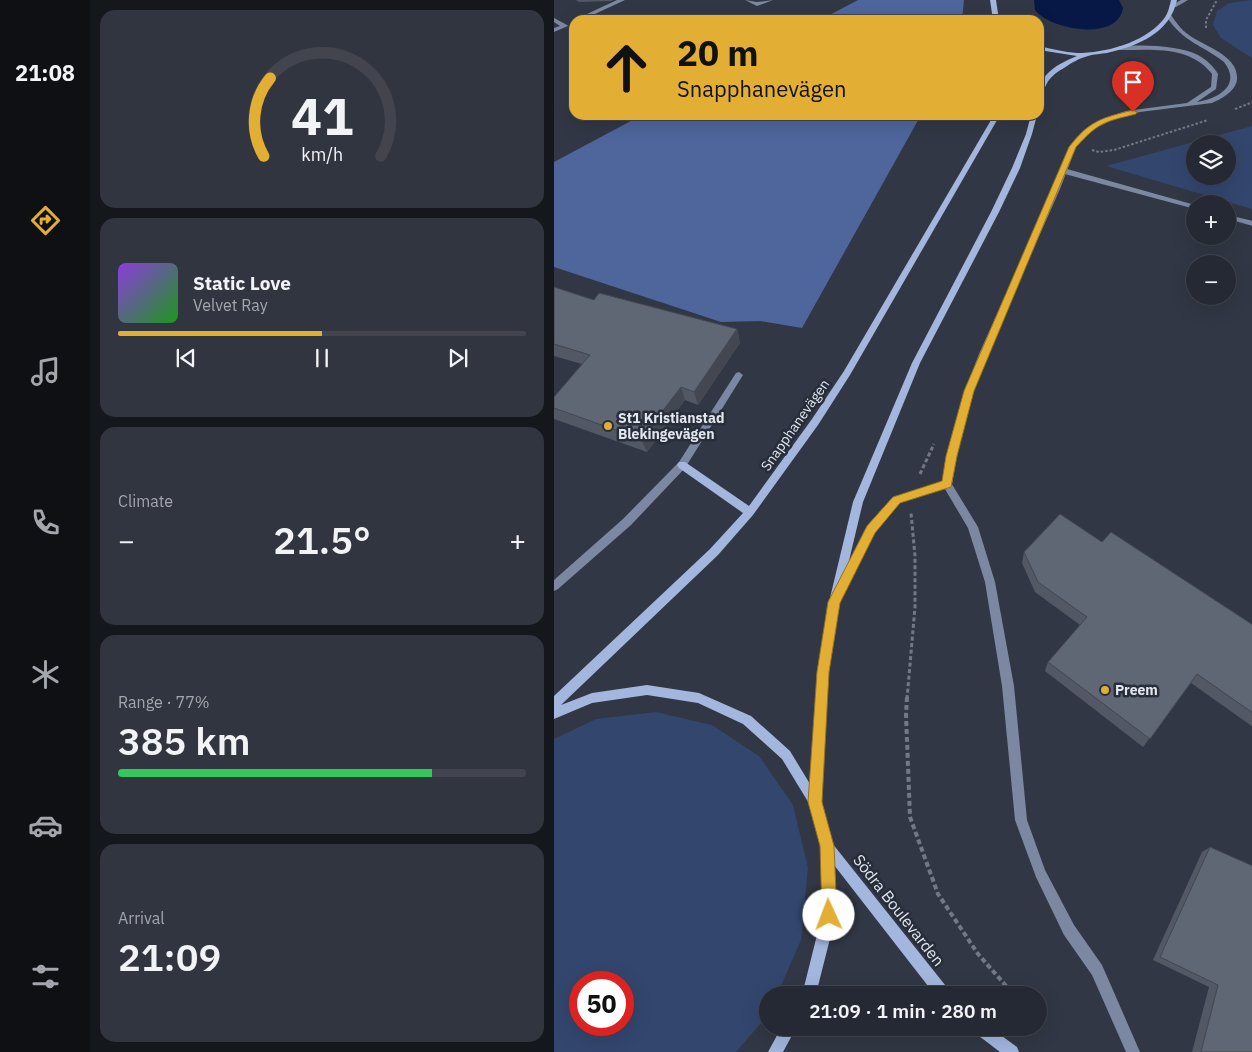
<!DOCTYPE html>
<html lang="en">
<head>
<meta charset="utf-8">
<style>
  :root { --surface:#252933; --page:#31353f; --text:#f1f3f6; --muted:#a3a6ac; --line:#42454e; --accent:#e2af34 }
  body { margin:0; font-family:"IBM Plex Sans",sans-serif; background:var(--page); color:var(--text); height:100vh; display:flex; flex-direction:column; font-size:19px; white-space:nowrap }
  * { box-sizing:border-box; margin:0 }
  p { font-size:16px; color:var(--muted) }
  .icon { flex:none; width:28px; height:28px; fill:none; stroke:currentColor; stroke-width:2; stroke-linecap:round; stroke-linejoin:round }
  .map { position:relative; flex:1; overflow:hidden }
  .panel { display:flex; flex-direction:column; gap:10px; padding:10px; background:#14171c; width:464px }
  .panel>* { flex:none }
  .top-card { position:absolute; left:15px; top:15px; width:475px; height:105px; border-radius:15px; box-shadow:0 5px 20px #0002,0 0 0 1px var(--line); background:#e2af34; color:#111; overflow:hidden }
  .fabs { position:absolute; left:632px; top:135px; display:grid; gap:10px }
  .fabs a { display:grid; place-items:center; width:50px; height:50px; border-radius:50%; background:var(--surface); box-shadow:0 5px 20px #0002,0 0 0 1px var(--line); font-size:25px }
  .speed { position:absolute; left:15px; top:971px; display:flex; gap:10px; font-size:25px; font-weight:700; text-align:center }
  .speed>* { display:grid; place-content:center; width:65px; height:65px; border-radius:50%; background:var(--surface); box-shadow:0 5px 20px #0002,0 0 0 1px var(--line); line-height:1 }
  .speed .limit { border:8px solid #d22; background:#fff; color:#111 }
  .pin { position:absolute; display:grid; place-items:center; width:42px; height:42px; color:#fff; margin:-51px -21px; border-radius:50% 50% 50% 0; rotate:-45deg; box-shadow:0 0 5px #0007 }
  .pin .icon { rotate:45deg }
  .me { position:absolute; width:55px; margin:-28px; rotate:358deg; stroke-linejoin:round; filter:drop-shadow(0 0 4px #0008) }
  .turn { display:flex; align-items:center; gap:18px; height:105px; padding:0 25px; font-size:22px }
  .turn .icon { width:65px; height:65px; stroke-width:2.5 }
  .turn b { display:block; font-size:35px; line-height:42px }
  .big { font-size:38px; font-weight:600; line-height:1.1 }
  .panel .widget { flex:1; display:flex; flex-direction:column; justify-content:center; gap:8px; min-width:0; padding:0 18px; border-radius:15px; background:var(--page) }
  .panel .dial { align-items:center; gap:0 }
  .dial svg { height:130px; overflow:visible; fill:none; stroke:var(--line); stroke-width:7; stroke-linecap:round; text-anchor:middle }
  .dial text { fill:var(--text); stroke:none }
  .song { display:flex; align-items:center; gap:15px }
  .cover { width:60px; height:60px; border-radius:8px; background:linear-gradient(135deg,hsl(270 70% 55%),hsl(120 70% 35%)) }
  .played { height:5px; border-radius:2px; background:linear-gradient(90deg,var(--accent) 50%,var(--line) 50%) }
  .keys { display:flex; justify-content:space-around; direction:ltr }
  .heat { display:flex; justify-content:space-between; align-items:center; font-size:28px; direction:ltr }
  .charge { height:8px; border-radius:4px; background:linear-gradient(90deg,#34c759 77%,var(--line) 0) }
  .trip { position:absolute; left:205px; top:986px; width:288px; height:50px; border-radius:25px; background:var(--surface); box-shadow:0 5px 20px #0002,0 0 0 1px var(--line); font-weight:600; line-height:50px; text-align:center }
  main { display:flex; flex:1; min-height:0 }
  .tab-bar { display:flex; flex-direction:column; width:90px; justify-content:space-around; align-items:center; background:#0f1014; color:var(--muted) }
  .tab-bar .icon { width:35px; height:35px }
  .tab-bar .active { color:var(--accent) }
  .tab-bar b { font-size:22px; color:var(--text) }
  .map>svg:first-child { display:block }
</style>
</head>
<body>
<main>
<nav class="tab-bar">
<b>21:08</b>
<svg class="icon active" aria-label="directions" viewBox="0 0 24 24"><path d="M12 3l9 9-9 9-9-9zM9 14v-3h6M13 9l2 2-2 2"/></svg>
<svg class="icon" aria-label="music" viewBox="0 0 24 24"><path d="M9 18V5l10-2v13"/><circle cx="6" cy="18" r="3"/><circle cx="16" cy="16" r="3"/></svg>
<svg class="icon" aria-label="phone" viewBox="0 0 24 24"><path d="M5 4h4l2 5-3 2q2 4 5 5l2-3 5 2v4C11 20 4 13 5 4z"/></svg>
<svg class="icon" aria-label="climate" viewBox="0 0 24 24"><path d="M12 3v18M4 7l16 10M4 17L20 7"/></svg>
<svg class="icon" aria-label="car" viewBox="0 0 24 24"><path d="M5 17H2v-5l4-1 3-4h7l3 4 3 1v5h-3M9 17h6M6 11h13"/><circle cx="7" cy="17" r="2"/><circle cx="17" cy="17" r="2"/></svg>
<svg class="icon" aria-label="filters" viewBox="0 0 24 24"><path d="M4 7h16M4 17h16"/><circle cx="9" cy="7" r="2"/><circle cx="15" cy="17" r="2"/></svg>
</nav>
<section class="panel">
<div class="widget dial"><svg viewBox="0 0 100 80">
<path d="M14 69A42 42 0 1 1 86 69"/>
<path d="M14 69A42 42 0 0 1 18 21" stroke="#e2af34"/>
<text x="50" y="56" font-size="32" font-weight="700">41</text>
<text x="50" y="72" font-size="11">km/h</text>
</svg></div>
<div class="widget">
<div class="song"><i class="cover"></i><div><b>Static Love</b><p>Velvet Ray</p></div></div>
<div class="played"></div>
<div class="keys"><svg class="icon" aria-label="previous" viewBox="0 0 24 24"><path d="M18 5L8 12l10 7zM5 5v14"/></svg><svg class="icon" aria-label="pause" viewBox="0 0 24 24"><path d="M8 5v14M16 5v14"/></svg><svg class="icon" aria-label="next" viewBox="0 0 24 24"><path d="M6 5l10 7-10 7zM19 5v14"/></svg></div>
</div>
<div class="widget"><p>Climate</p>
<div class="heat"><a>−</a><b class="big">21.5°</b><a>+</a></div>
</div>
<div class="widget"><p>Range · 77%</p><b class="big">385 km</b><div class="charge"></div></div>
<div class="widget"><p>Arrival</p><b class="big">21:09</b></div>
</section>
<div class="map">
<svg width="699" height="1052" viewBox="0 0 699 1052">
  <rect width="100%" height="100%" fill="#313744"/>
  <path fill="#33466e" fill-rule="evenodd" d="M698 0H699L698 58 667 38 659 25 663 11 675 3Z
    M699 126 698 209 552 166 698 126ZM641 144H674V176H641Z
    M102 712 158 725 205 756 239 805 254 868 247 940 223 995H214V1015L182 1052H0V739L42 719ZM26 982H69V1025H26Z"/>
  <path fill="#4e669c" d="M304 0H410L408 20H266Z
    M88 115H367L248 328 206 321 167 322 0 267V162Z"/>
  <path fill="#071746" d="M480 0H565L569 8C564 42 496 30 481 10Z"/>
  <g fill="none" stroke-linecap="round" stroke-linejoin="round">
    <path stroke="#737984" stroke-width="2" stroke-dasharray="2.5 2" stroke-linecap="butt" d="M652 28V20L663 0
      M681 109 699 102
      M538 150 545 152 560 150 654 120"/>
    <path stroke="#737984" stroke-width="3" stroke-dasharray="4 2.5" stroke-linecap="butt" d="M366 474 380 444
      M353 699 361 607V556L357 513"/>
    <path stroke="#737984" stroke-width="4" stroke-dasharray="5 3" stroke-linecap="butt" d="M353 697 352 715 356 817 384 894 424 954 460 995"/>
    <path fill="#7c88a2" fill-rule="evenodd" d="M63 0H71L28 20H20Z
      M191 0 203 2 219 0 203 6Z
      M0 18 13 25 14 26 0 32V28L6 26 0 22Z
      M507 169H513L641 205V209L507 173Z
      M674 215 699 221V226L674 219Z
      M185 372 189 375 131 468 77 525 4 589 0 591V580L69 519 125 462 182 373Z
      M393 480 396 481 424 527 441 582 460 686 473 820 491 870 520 925 548 965 586 1052H572L538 975 510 935 482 877 461 820 448 686 431 582 414 528 388 484 390 481Z"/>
    <path fill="#7c88a2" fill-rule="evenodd" d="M613 15H617C622 22 627 30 635 35 651 47 685 55 683 80 681 92 667 99 658 103L586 112 562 118 538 130 522 147 506 189 433 354 418 396 406 440 398 484 396 487H390L388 484 397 440 409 396 425 354 499 189 515 147 530 130 546 120 572 111 633 103 657 87 658 74C636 45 598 50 565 50L563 49V47C586 44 623 45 644 55 653 60 659 66 664 74L662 89 643 102C664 99 688 85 670 62 647 44 630 43 612 16Z"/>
    <path fill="#7c88a2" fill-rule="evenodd" d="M627 0H634L622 7H618V5Z"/>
    <path fill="#a2b6de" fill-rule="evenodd" d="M436 0H442L445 20H439Z
      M617 0H623C616 33 584 46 553 53 547 54 540 54 534 56 526 58 517 63 510 68 504 71 499 75 495 80 491 85 490 93 485 96 485 73 504 64 523 56L485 50V46C498 49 510 52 523 53 551 53 589 43 608 21 614 15 615 8 617 0Z
      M440 115H446L296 375 264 425 199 515 164 555 7 705 38 693 93 685 145 693 197 716 236 751 256 784 263 672 275 602 299 502 358 363 437 212 458 168 472 134 477 115H483L478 134 466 168 445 212 366 363 309 502 294 565 313 526 339 497 393 480 396 481 398 484 396 487 345 503 321 532 293 589 288 590 275 672 267 803 278 843 395 990 397 995H381L280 865 282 915 263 990 261 995H246L250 987 268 915 267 846 256 805 228 759 189 724 144 703 93 695 38 703 0 719V696L156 549 189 513 125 468 123 465 125 462H131L195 506 258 419 290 371Z
      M227 1028H242L229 1052H214Z
      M419 1028H437L463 1047 465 1052H446L421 1033Z"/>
  </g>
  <path fill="#525864" d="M22 0H59L57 1 25 2Z
    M0 287 40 300 183 329 186 343 144 405 131 400 93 452 0 419V397L28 364 0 356Z
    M548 542 699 625V727L637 683 589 747 491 671 494 662 526 625 481 592 468 563 470 552Z
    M656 847 699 1052H638L655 987 599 960 648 852Z"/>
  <path fill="#424751" d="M183 329 186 343 144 405 140 392Z
    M127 387 131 400 93 452 87 439Z"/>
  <path fill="#5f6674" stroke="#424751" d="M0 287 40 300 45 293 183 329 140 392 127 387 87 439 0 408V397L36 355 0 344Z
    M506 514 548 542 557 532 699 625V713L643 674 596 739 494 662 533 617 484 582 470 552Z
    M656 847 699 866V1052H647L664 985 606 957Z"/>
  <path fill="#e2af34" stroke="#937222" d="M579 110 583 112 582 114C550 122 545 122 522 147L420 391 403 456 397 487 346 503 321 533 286 603 275 672 268 802 280 846 283 915 280 920 275 922 270 920 268 915 266 846 254 802 263 672 274 602 313 526 339 497 388 481 392 456 410 391 515 147C536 120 548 118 579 110Z"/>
  <g fill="#e2af34" stroke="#272d39" stroke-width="2">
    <circle cx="54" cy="426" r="5"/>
    <circle cx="551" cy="690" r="5"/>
  </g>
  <g text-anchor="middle" stroke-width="5" stroke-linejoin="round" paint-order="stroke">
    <g font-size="14" font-weight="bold" fill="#e2e6ef" stroke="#272d39" text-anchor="start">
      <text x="64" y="423">St1 Kristianstad<tspan x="64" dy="16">Blekingevägen</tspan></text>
      <text x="561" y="695">Preem</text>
    </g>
    <g font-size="14" fill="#e2e6ef" stroke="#272d39">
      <text transform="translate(241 425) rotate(-55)" y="5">Snapphanevägen</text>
    </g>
    <g font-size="16" fill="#e2e6ef" stroke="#272d39">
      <text transform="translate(345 910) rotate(52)" y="6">Södra Boulevarden</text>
    </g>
  </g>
</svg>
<div class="fabs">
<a><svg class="icon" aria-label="layers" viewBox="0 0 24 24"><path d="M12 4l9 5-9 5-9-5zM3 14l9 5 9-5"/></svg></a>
<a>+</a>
<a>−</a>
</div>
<div class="speed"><div class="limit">50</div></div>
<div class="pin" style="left:579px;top:112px;background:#d93025"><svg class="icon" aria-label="arrive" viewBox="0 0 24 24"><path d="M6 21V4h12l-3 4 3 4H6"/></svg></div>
<svg class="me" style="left:275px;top:915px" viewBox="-20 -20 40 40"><circle r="19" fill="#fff"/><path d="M0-13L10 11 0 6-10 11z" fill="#e2af34"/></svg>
<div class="trip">21:09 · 1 min · 280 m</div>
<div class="top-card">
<div class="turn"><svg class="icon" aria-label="ahead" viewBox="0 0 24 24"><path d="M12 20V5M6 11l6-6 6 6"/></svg><div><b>20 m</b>Snapphanevägen</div></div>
</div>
</div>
</main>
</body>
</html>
